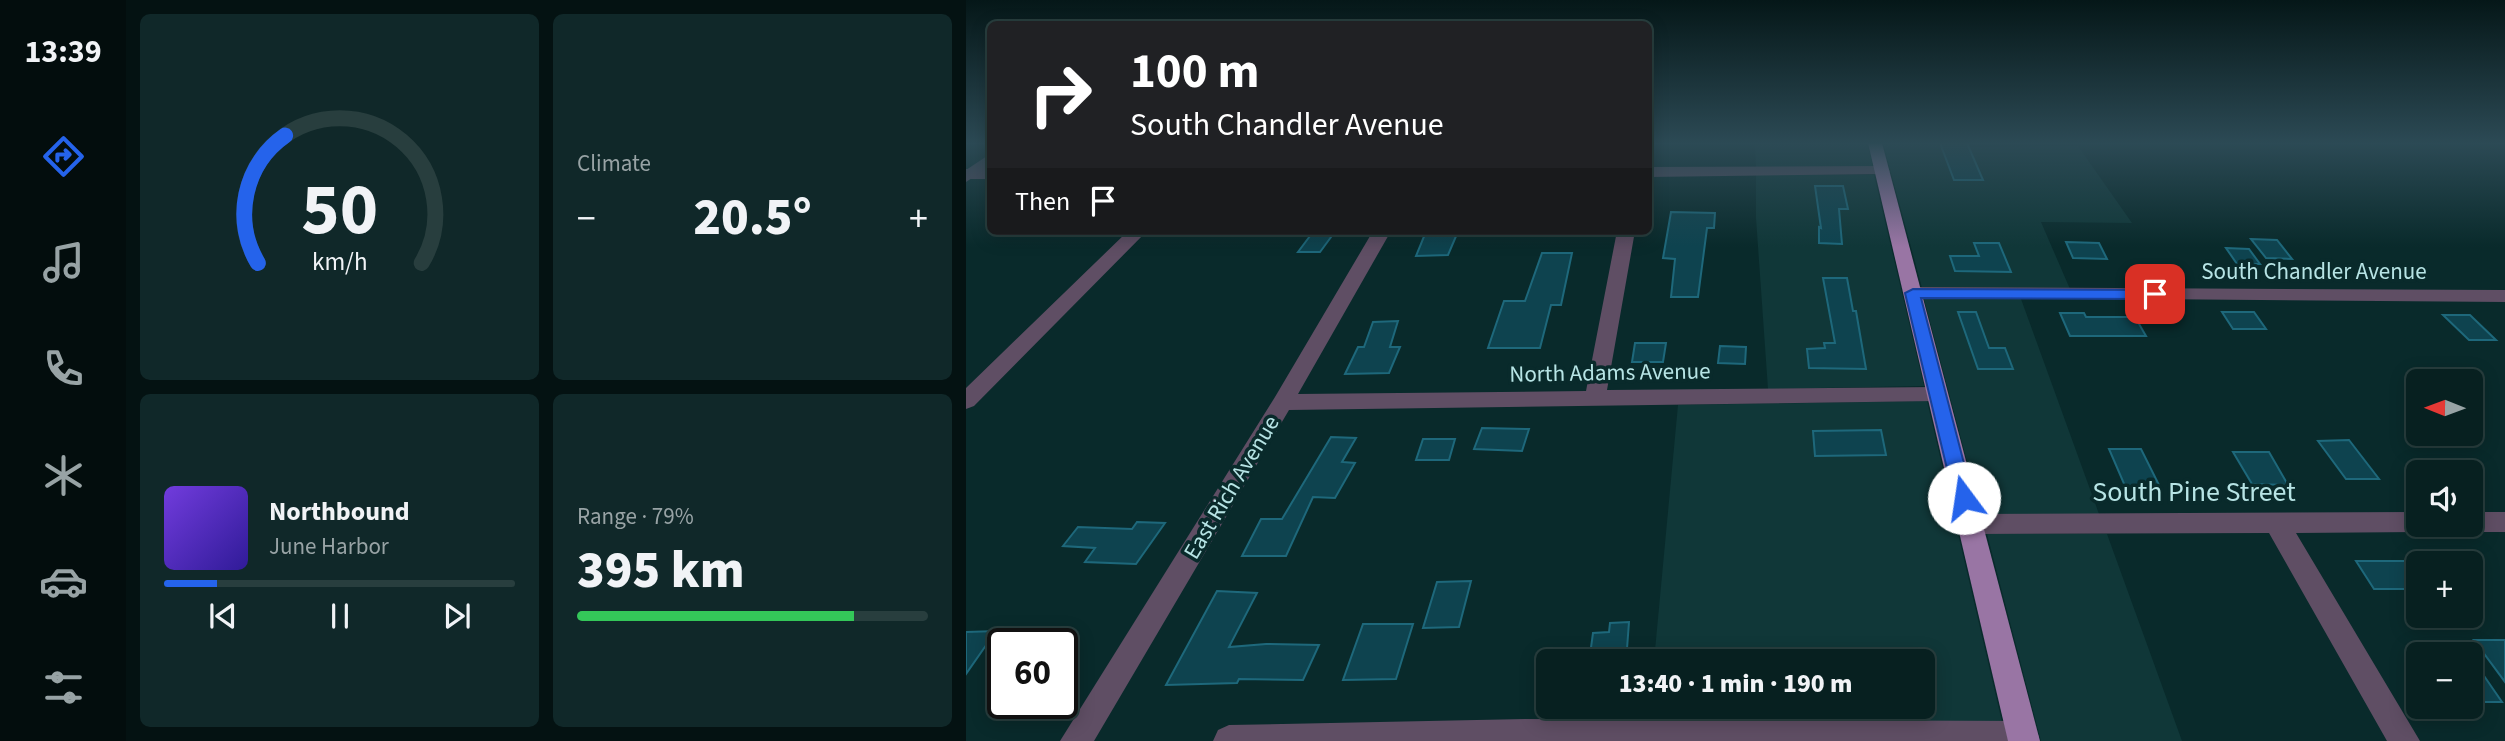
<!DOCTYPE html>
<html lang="en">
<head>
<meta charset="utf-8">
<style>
  :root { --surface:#072020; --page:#102829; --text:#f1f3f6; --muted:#98a3a5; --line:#283e3e; --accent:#2563eb }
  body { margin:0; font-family:"Source Sans 3",sans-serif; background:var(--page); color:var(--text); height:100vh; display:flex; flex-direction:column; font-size:26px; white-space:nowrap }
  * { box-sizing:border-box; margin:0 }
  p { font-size:23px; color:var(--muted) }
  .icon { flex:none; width:38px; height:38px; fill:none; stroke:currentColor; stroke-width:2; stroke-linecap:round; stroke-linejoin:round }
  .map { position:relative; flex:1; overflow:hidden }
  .sheet { display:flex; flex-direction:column; gap:14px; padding:14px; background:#041212; width:840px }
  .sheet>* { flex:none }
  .guide { position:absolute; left:21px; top:21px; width:665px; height:214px; border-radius:10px; box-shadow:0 4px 18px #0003,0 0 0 2px var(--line); background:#202124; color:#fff; overflow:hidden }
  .needle { width:46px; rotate:271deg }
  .tools { position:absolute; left:1440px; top:369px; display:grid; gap:14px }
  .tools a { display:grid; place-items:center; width:77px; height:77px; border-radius:10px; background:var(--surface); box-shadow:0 4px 18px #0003,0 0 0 2px var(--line); font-size:35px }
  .speed { position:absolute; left:21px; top:628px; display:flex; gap:14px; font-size:35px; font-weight:700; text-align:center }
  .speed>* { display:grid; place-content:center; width:91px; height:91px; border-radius:50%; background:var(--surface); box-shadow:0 4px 18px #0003,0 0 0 2px var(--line); line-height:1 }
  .speed .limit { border:4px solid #111; border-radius:10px; background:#fff; color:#111 }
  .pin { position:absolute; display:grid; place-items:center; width:60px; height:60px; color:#fff; margin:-30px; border-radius:14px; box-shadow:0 4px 10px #0006 }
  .me { position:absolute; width:77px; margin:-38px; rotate:346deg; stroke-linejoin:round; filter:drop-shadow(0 0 5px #0008) }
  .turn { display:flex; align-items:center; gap:24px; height:147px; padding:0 28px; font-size:32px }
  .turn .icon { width:91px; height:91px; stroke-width:2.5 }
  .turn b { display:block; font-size:49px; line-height:60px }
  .then { display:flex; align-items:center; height:66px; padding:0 28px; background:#0003; gap:14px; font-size:26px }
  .big { font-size:52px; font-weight:800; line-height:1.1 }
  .sheet .tile { flex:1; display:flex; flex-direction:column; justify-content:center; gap:10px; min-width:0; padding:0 24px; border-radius:10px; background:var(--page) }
  .sheet .dial { align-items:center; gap:0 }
  .dial svg { height:182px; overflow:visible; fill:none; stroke:var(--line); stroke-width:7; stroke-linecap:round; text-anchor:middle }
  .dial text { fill:var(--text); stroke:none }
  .song { display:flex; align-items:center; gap:21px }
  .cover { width:84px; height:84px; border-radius:10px; background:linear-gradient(135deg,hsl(260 70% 55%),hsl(250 70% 35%)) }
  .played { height:7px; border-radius:4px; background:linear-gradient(90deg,var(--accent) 15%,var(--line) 15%) }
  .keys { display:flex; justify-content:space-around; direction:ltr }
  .heat { display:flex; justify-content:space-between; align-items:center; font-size:38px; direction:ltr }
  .charge { height:10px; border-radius:5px; background:linear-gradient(90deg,#34c759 79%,var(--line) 0) }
  .sheet .tiles { flex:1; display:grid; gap:14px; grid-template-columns:repeat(2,1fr) }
  .trip { position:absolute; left:570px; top:649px; width:399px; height:70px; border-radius:10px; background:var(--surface); box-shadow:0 4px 18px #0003,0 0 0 2px var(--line); font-weight:800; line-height:70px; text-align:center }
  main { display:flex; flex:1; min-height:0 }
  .tab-bar { display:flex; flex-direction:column; width:126px; justify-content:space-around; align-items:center; background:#030d0d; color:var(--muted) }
  .tab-bar .icon { width:49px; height:49px }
  .tab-bar .current { color:var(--accent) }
  .tab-bar b { font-size:32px; color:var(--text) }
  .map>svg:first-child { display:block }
</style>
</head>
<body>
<main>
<nav class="tab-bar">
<b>13:39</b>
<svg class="icon current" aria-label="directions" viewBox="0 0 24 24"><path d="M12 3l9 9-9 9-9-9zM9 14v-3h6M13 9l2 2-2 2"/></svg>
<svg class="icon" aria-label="music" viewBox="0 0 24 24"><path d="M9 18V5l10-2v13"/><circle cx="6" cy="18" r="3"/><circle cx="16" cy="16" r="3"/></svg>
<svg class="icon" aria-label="phone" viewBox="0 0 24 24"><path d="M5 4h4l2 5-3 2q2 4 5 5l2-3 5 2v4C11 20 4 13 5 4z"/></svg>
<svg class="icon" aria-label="climate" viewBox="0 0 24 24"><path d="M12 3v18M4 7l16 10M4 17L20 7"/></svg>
<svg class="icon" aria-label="car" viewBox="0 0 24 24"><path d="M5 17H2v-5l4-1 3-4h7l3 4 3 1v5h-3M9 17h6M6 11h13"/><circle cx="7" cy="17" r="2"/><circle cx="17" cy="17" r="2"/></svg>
<svg class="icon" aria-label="filters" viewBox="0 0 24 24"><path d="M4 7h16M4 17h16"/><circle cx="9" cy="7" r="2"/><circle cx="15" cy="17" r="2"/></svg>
</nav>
<section class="sheet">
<div class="tiles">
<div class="tile dial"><svg viewBox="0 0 100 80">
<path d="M14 69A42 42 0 1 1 86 69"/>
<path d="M14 69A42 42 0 0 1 26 13" stroke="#2563eb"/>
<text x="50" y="56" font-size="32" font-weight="700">50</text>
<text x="50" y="72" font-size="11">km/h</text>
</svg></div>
<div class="tile"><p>Climate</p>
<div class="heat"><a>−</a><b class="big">20.5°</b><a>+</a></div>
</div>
<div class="tile">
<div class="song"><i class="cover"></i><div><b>Northbound</b><p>June Harbor</p></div></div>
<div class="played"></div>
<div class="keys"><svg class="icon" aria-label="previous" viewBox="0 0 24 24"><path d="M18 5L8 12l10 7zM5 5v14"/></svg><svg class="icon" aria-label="pause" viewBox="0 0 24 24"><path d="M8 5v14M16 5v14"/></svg><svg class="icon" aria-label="next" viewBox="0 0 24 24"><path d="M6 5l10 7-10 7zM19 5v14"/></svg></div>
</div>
<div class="tile"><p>Range · 79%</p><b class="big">395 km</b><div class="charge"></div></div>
</div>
</section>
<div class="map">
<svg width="1539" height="741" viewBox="0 0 1539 741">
  <rect width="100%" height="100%" fill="#092a2b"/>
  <path fill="#103738" d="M789 143H901L907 167 790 168Z
    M917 143H1000L1003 147 1112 146 1166 223 1075 222 1104 289 956 288Z
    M790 175H908L958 386 802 389 790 218Z
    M958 299H1055L1133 514H1015Z
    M961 401 1036 722 683 721 684 707H957V662L688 661 712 405Z
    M1021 534H1141L1216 741H1075Z"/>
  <path fill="#0e434f" stroke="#1e687b" stroke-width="2" d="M974 143H1001L1017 180H988Z
    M849 186H877L882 209H873L876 244 853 243V227L855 228Z
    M705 212 749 213 748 228H741L732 297H705L709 259 697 258Z
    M347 232 368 233 354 252H332Z
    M459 234H491L482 255 450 256Z
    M1285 239 1311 240 1326 259 1300 258Z
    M1100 242 1133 243 1141 259 1107 258Z
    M1008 243H1033L1045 272 989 271 984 256H1013Z
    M1260 248 1283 249 1294 264H1271Z
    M576 253H606L595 305H585L574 348H522L538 301H559Z
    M857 278H881L887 311H890L900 369 843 368 841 349 859 348 858 343H869Z
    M992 312H1010L1023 348H1039L1047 369H1012Z
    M1256 312H1288L1300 329H1267Z
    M1094 313H1118L1120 317H1169L1180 336H1104Z
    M1477 315H1504L1530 340H1503Z
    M432 321 424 347H434L423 373 379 374 392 347H398L407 322Z
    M669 343H700L697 362H666Z
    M754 346 780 347 779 364 752 363Z
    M516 428 563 429 556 451 508 449Z
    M915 430 920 455 849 456 847 431Z
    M365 437 390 438 376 462 389 463 369 498 347 497 320 556H276L295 519H316Z
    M457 439H489L483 460H450Z
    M1383 440 1413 479H1380L1352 441Z
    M1143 449H1175L1193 485 1159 486Z
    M1267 452H1303L1322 485 1286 484Z
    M171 522 199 523 170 564 119 562 129 548 97 546 112 527 166 529Z
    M1390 561H1445L1452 572V589H1408Z
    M505 581 493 627 457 628 471 582Z
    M251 591 291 593 263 647 300 644 353 645 337 680 273 679 271 683 200 685Z
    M663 622 660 662H623L627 633 643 632 644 623Z
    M397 624H447L430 679 377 680Z
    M30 631 0 674V632Z
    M1508 640H1539V682Z
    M1505 657 1536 702H1505Z"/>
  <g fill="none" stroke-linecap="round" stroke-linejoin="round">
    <path fill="#5f4e64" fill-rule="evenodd" d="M916 166 924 171 921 174 682 177V167Z
      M0 169H24V179H0Z
      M162 231H181L8 406 0 409V388Z
      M407 231H425L332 394 620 391 651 231H669L641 390 971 387 979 389 982 394 979 399 971 401 323 410 128 741H94L309 397Z
      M947 287 1539 290V302L940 297 938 293 940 289Z
      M1452 512V525H1463L1461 529 1452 532 1330 533 1454 741H1421L1303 533 1004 534 995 531 991 524 995 517 1004 514Z
      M1505 512H1539V532H1505L1496 529 1494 525H1505Z
      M559 719 1057 721 1068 726 1073 737 1071 741H247L252 730 263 725Z"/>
    <path fill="#5f4e64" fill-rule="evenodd" d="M24 154V166L0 182V170Z"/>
    <path fill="#9975a4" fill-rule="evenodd" d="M902 143H916L1074 741H1042Z"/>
  </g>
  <linearGradient id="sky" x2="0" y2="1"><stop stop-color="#051718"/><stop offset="0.58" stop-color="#2c4a55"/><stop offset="1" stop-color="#2c4a55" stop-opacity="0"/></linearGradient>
  <rect width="1539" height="247" fill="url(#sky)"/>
  <path fill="#2563eb" stroke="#184099" stroke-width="2" d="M947 289 1189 290 1196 294 1189 299 955 298 1007 498 1004 503 998 505 991 503 988 498 939 293Z"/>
  <g text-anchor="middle" stroke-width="7" stroke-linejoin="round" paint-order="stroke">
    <g font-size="23" fill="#b7e4e5" stroke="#092a2b">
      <text x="1348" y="279">South Chandler Avenue</text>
      <text transform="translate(644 372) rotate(-1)" y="8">North Adams Avenue</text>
      <text transform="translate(265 487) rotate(-59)" y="8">East Rich Avenue</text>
    </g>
    <g font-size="28" fill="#b7e4e5" stroke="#092a2b">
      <text x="1228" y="501">South Pine Street</text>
    </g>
  </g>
</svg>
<div class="tools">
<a><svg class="needle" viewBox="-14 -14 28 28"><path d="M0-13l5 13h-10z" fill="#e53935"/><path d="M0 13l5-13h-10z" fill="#98a3a5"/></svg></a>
<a><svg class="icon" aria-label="sound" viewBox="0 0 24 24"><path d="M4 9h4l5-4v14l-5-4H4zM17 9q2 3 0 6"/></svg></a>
<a>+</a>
<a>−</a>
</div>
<div class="speed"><div class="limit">60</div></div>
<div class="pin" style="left:1189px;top:294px;background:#d93025"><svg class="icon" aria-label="arrive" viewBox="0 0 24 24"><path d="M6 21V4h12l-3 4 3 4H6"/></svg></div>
<svg class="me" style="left:998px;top:498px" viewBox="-20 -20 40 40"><circle r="19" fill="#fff"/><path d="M0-13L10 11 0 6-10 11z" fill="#2563eb"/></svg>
<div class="trip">13:40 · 1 min · 190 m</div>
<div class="guide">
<div class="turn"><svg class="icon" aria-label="right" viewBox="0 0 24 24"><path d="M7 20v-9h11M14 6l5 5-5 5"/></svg><div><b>100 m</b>South Chandler Avenue</div></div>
<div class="then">Then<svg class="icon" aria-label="arrive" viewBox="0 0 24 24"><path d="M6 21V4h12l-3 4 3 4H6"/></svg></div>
</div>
</div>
</main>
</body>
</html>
